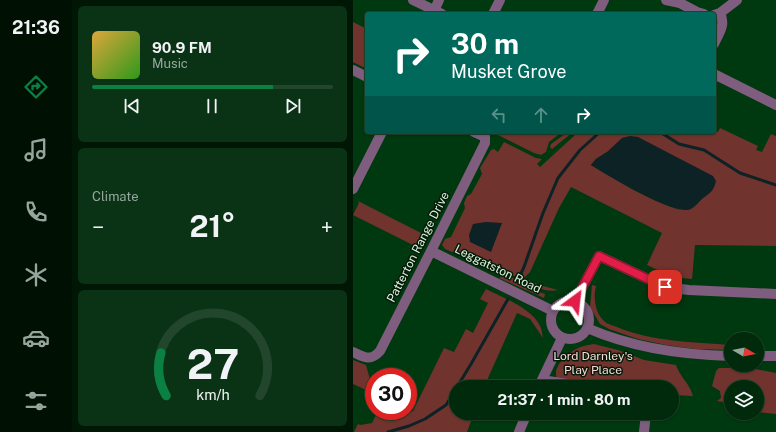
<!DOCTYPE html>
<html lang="en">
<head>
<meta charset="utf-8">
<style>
  :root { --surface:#002a0b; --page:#0a3214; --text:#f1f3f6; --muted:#95a79d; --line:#22462c; --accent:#0b8043 }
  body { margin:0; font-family:"Public Sans",sans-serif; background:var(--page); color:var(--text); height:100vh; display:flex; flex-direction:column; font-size:15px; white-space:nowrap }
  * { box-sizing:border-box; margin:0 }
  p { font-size:13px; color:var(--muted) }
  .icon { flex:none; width:22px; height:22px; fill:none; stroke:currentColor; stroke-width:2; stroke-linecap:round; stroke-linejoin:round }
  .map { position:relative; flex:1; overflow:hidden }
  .drawer { display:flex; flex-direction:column; gap:6px; padding:6px; background:#001706; width:281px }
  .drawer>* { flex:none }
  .guide { position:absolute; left:12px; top:12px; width:351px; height:122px; border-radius:4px; box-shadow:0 1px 3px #0004,0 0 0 1px var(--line); background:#00695c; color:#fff; overflow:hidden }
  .needle { width:26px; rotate:99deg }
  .controls { position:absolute; left:371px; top:332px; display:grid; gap:8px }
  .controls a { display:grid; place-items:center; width:40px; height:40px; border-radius:50%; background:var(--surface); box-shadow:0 1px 3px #0004,0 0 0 1px var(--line); font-size:20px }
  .speed { position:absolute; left:12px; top:368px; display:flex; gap:8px; font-size:20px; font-weight:700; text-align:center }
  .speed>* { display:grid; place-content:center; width:52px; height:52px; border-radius:50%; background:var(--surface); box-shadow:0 1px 3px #0004,0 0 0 1px var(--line); line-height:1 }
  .speed .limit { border:6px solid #d22; background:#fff; color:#111 }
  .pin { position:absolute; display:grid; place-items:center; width:34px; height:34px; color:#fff; margin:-17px; border-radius:8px; box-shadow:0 2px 6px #0006 }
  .me { position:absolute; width:44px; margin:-22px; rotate:30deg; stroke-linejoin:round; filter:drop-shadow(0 0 3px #0008) }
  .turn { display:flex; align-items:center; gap:14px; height:84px; padding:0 20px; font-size:18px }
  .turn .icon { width:52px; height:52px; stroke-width:2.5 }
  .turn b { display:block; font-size:28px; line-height:34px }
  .lanes { display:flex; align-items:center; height:38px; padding:0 20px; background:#0003; justify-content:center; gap:20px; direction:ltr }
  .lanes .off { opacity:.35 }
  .big { font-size:30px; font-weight:700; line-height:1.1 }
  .drawer .tile { flex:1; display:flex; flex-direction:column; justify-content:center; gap:6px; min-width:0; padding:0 14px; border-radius:6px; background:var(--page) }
  .drawer .dial { align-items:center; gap:0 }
  .dial svg { height:104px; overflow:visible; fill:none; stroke:var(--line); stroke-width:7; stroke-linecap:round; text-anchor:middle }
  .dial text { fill:var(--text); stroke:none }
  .song { display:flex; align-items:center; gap:12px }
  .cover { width:48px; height:48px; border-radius:6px; background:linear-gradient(135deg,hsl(40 70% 55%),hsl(110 70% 35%)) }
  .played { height:4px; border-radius:2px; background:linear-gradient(90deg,var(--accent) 75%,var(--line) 75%) }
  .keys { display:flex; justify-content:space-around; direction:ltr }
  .heat { display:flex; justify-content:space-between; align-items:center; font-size:22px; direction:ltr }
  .trip { position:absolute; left:96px; top:380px; width:230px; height:40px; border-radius:20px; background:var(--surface); box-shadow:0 1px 3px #0004,0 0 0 1px var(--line); font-weight:700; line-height:40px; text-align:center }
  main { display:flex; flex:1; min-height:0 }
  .tabs { display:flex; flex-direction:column; width:72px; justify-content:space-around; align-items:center; background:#001104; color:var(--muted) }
  .tabs .icon { width:28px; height:28px }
  .tabs .on { color:var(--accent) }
  .tabs b { font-size:18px; color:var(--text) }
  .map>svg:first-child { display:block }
</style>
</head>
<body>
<main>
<nav class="tabs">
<b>21:36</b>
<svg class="icon on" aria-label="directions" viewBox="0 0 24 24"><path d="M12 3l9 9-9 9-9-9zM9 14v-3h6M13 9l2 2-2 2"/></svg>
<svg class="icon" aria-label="music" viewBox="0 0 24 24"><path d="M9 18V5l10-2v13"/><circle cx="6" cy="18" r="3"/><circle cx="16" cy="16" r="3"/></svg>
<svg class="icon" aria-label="phone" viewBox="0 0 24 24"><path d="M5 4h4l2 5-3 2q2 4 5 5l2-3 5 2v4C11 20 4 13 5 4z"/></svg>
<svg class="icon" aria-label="climate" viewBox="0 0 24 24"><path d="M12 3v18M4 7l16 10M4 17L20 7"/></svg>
<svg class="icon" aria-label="car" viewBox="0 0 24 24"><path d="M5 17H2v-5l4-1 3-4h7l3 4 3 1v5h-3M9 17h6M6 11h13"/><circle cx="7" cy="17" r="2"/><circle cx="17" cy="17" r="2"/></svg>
<svg class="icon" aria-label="filters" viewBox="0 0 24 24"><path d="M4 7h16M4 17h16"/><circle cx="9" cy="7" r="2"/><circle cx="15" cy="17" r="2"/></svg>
</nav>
<section class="drawer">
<div class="tile">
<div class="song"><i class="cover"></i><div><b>90.9 FM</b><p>Music</p></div></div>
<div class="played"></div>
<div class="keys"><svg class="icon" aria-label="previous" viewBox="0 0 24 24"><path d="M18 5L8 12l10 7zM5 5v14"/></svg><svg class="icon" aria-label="pause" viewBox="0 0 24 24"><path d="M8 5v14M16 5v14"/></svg><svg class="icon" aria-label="next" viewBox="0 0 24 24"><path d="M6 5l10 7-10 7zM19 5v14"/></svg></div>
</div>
<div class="tile"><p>Climate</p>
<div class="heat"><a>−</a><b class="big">21°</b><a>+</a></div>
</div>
<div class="tile dial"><svg viewBox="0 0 100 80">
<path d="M14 69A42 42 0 1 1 86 69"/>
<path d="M14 69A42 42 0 0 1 10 36" stroke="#0b8043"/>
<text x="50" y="56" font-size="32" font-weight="700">27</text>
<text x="50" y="72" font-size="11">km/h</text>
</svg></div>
</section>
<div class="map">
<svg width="423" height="432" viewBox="0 0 423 432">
  <rect width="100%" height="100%" fill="#00380f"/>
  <path fill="#71332e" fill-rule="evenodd" d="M0 22 14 29V69L0 62Z
    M367 128 405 146 403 150 409 152 418 134 423 136V246L342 245 339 279 319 277 294 265 309 233 218 187 206 208 177 272 171 278 186 285 205 290C187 294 168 279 152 271L145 274 132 268 130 261 110 251 104 254 92 249 89 245 92 239 98 237 112 208 111 203 114 196 118 194 129 174 127 168 138 150 141 149 145 152 151 142 183 158 189 159 184 164 187 167 221 136 223 133 220 132 199 149 197 147 198 144 215 132H361V130L365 132ZM254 152 327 210C295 200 266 182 238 165L243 159Z
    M139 132H209L196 142 193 152 188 155 181 153Z
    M5 201 74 236C70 238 67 245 68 249L0 215 6 203Z
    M152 274 184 291 192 294 191 298 146 278Z
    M239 285 243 286C240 297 242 312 250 320 253 324 259 325 264 327 300 342 340 342 378 345V350L342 349 313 345 285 339 256 329 247 324 237 307Z
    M133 289C150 298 179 308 187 326 189 329 189 334 190 338L177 319 164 313 131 387H103V413H121L114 432H1L5 424 7 425 19 423 25 411H47L53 414 60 411 91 348 101 352 113 329 120 333 135 303 127 299Z
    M241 344 265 350 291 360 323 365C327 377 337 384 340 396L319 395V387H257L254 383 236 380H215L204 379C199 367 213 355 223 349 229 346 235 345 241 344Z
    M0 360 13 365 18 383 13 390 0 384Z
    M366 368H397L423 373V414L404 412V387H378V403L364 401 368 398 367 391 359 386 363 371Z"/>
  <path fill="#0c2225" d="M277 136 285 137 360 176 363 181C360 192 358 192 349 199 345 203 340 209 335 210 316 212 256 176 238 165L243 159 254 152 269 138Z
    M133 222 149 223 138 252 117 242 116 235 120 224Z"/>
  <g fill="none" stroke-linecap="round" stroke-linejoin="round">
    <path stroke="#0c2225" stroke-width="3" d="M307 132 326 144 351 150 387 173 423 185
      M164 282 171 267 190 213 205 178 227 150 247 132
      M104 387 118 364 155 299
      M35 432 56 426 72 419 93 405 103 389"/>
    <path stroke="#7e5d7e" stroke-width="10" d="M60 0 89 14
      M313 0 327 3 344 12 351 14
      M81 11 86 0
      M140 14 147 0
      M244 14 251 0
      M361 15 367 13 384 0
      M361 44C366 33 373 25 367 13
      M0 70 14 77
      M361 74 423 105
      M0 189 29 132
      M78 251 200 311
      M198 320a19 19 0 1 1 38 0a19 19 0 1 1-38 0Z
      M222 301 246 256 312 287 336 290 423 294
      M234 328C280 348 329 355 378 356
      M0 352C11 357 17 362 27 351L78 251 132 143V137L121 132
      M404 356H423
      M189 380 209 338
      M186 387 189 380 233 387
      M166 432 174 413
      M291 432 293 413"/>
  </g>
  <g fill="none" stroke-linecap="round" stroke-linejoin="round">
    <defs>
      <path id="route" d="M222 301 246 256 312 287"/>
    </defs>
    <use href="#route" stroke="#92132f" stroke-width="10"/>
    <use href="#route" stroke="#e11d48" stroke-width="7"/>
  </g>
  <g text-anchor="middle" stroke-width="3" stroke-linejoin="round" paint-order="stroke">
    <g font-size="12" fill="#d8f3d9" stroke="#061b09">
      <text transform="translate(65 247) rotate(-63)" y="4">Patterton Range Drive</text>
      <text transform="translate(145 269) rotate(26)" y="4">Leggatston Road</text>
    </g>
    <g font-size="12" fill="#f8d9d5" stroke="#061b09">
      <text x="240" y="360">Lord Darnley's<tspan x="240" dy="14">Play Place</tspan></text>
    </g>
  </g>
</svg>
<div class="controls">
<a><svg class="needle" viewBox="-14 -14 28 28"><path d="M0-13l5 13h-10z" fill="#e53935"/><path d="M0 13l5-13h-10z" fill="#95a79d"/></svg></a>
<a><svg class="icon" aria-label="layers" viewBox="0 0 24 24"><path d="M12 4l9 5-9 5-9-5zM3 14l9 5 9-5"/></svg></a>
</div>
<div class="speed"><div class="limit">30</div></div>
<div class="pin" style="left:312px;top:287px;background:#d93025"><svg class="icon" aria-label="arrive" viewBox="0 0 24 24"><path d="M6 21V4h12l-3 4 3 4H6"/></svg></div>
<svg class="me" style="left:222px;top:301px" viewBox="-20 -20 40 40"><path d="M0-17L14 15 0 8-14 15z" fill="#e11d48" stroke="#fff" stroke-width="4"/></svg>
<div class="trip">21:37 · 1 min · 80 m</div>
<div class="guide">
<div class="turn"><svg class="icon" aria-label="right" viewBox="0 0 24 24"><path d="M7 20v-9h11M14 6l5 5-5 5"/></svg><div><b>30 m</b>Musket Grove</div></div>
<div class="lanes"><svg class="icon off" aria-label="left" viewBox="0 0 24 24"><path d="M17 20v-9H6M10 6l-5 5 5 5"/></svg><svg class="icon off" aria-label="ahead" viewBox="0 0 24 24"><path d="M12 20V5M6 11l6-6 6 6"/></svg><svg class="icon" aria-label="right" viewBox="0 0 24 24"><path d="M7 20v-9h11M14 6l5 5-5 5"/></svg></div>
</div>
</div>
</main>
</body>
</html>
